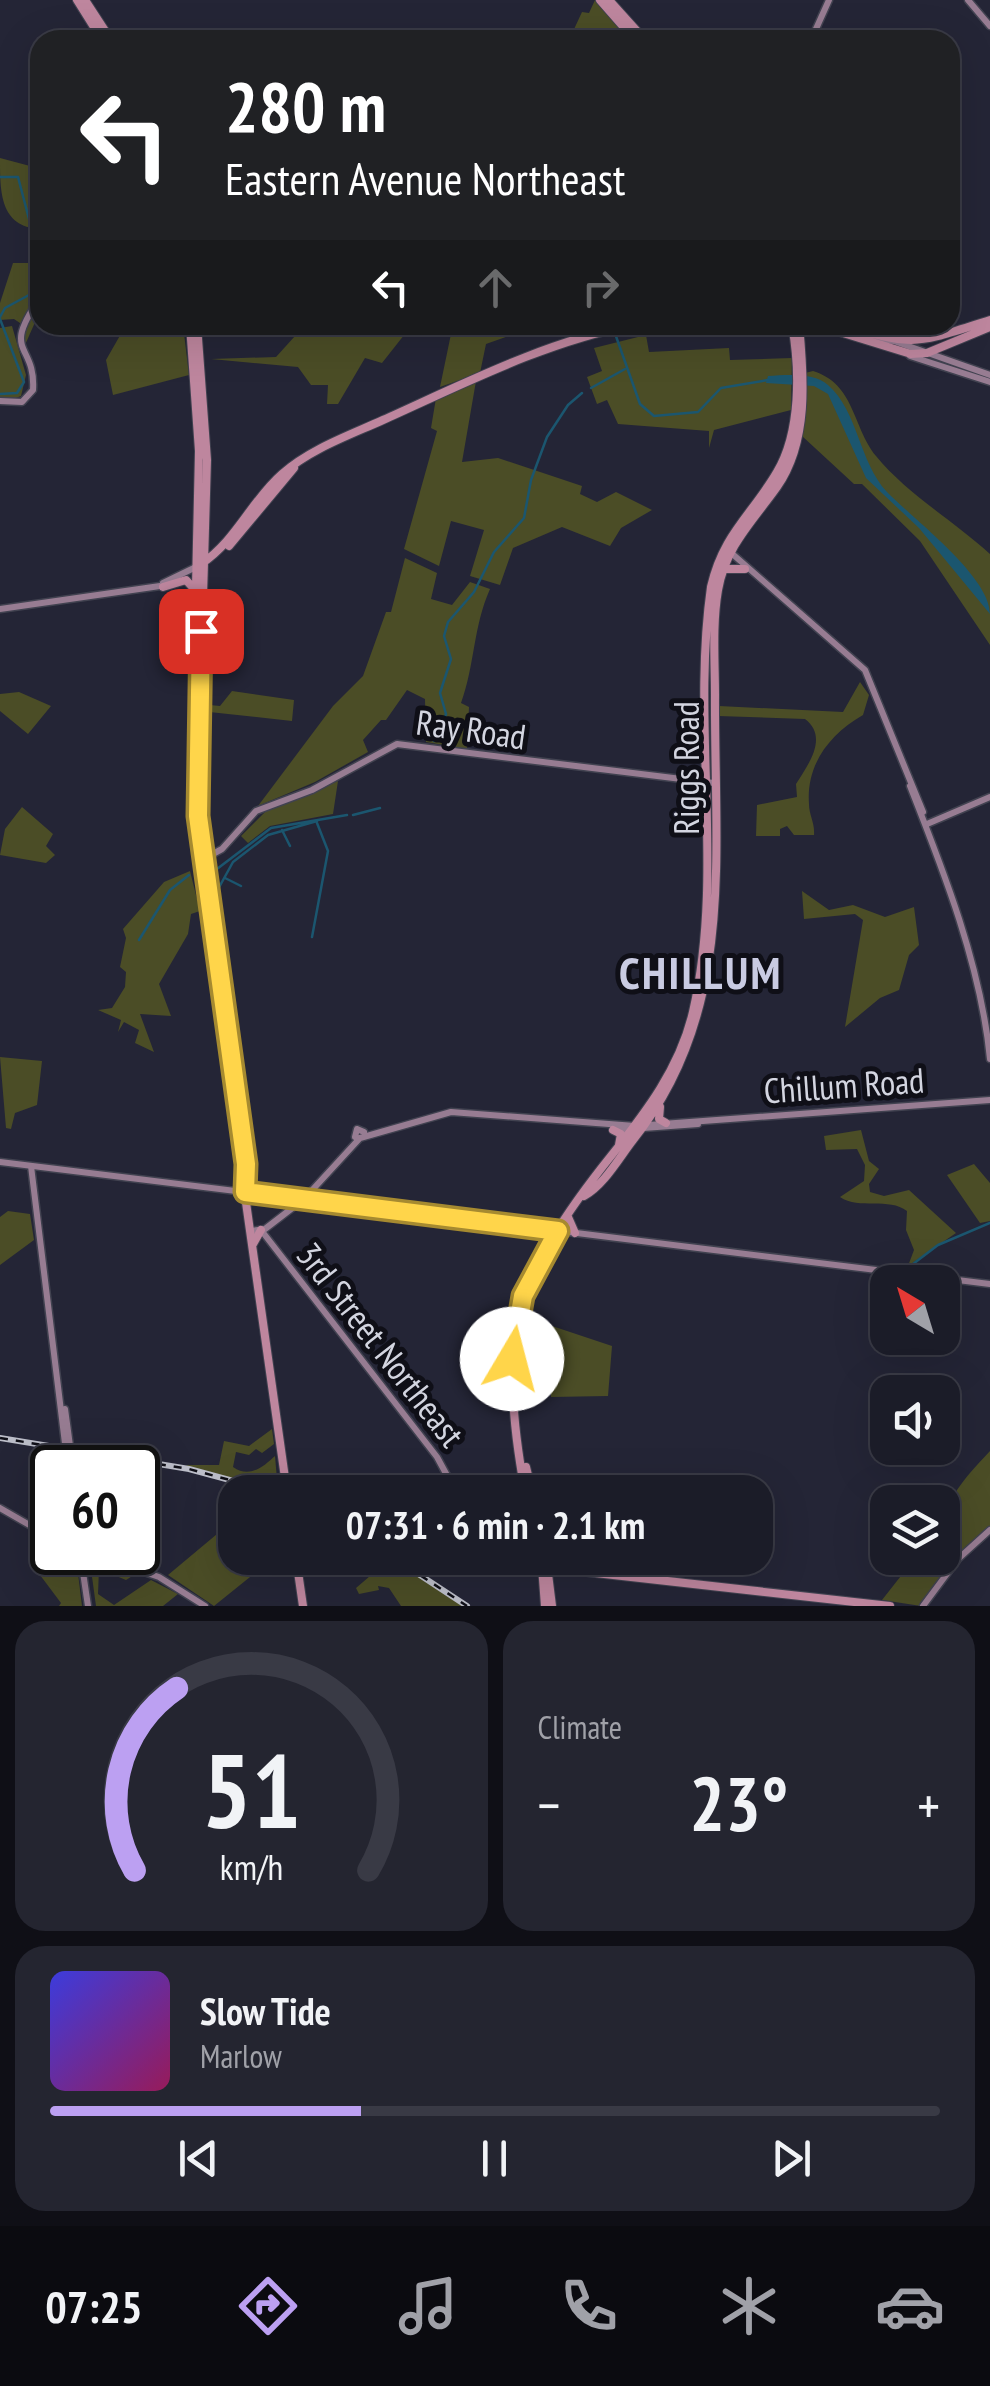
<!DOCTYPE html>
<html lang="en">
<head>
<meta charset="utf-8">
<style>
  :root { --surface:#1b1c28; --page:#242530; --text:#f1f3f6; --muted:#a0a1a8; --line:#393a45; --accent:#bca0f2 }
  body { margin:0; font-family:"PT Sans Narrow",sans-serif; background:var(--page); color:var(--text); height:100vh; display:flex; flex-direction:column; font-size:38px; white-space:nowrap }
  * { box-sizing:border-box; margin:0 }
  p { font-size:32px; color:var(--muted) }
  .icon { flex:none; width:55px; height:55px; fill:none; stroke:currentColor; stroke-width:2; stroke-linecap:round; stroke-linejoin:round }
  .map { position:relative; height:1606px; overflow:hidden }
  .details { display:flex; flex-direction:column; gap:15px; padding:15px; background:#0f0f16; flex:1 }
  .details>* { flex:none }
  .top-card { position:absolute; left:30px; top:30px; width:930px; height:305px; border-radius:30px; box-shadow:0 10px 40px #0002,0 0 0 2px var(--line); background:#202124; color:#fff; overflow:hidden }
  .needle { width:65px; rotate:322deg }
  .controls { position:absolute; left:870px; top:1265px; display:grid; gap:20px }
  .controls a { display:grid; place-items:center; width:90px; height:90px; border-radius:20px; background:var(--surface); box-shadow:0 10px 40px #0002,0 0 0 2px var(--line); font-size:50px }
  .speed { position:absolute; left:30px; top:1445px; display:flex; gap:20px; font-size:50px; font-weight:700; text-align:center }
  .speed>* { display:grid; place-content:center; width:130px; height:130px; border-radius:50%; background:var(--surface); box-shadow:0 10px 40px #0002,0 0 0 2px var(--line); line-height:1 }
  .speed .limit { border:5px solid #111; border-radius:15px; background:#fff; color:#111 }
  .pin { position:absolute; display:grid; place-items:center; width:85px; height:85px; color:#fff; margin:-42px; border-radius:20px; box-shadow:0 5px 15px #0006 }
  .me { position:absolute; width:110px; margin:-55px; rotate:8deg; stroke-linejoin:round; filter:drop-shadow(0 0 8px #0008) }
  .turn { display:flex; align-items:center; gap:35px; height:210px; padding:0 30px; font-size:45px }
  .turn .icon { width:130px; height:130px; stroke-width:2.5 }
  .turn b { display:block; font-size:70px; line-height:85px }
  .lanes { display:flex; align-items:center; height:95px; padding:0 30px; background:#0003; justify-content:center; gap:50px; direction:ltr }
  .lanes .off { opacity:.35 }
  .big { font-size:75px; font-weight:700; line-height:1.1 }
  .details .card { flex:1; display:flex; flex-direction:column; justify-content:center; gap:15px; min-width:0; padding:0 35px; border-radius:30px; background:var(--page) }
  .details .dial { align-items:center; gap:0 }
  .dial svg { height:260px; overflow:visible; fill:none; stroke:var(--line); stroke-width:7; stroke-linecap:round; text-anchor:middle }
  .dial text { fill:var(--text); stroke:none }
  .song { display:flex; align-items:center; gap:30px }
  .cover { width:120px; height:120px; border-radius:15px; background:linear-gradient(135deg,hsl(240 70% 55%),hsl(330 70% 35%)) }
  .played { height:10px; border-radius:5px; background:linear-gradient(90deg,var(--accent) 35%,var(--line) 35%) }
  .keys { display:flex; justify-content:space-around; direction:ltr }
  .heat { display:flex; justify-content:space-between; align-items:center; font-size:55px; direction:ltr }
  .details .tiles { flex:1; display:grid; gap:15px; grid-template-columns:1fr 1fr }
  .card:last-child { grid-column:span 2 }
  .trip { position:absolute; left:218px; top:1475px; width:555px; height:100px; border-radius:30px; background:var(--surface); box-shadow:0 10px 40px #0002,0 0 0 2px var(--line); font-weight:700; line-height:100px; text-align:center }
  .tabs { display:flex; height:160px; justify-content:space-around; align-items:center; background:#0b0b10; color:var(--muted) }
  .tabs .icon { width:70px; height:70px }
  .tabs .selected { color:var(--accent) }
  .tabs b { font-size:45px; color:var(--text) }
  .map>svg:first-child { display:block }
</style>
</head>
<body>
<div class="map">
<svg width="990" height="1606" viewBox="0 0 990 1606">
  <rect width="100%" height="100%" fill="#242536"/>
  <path fill="#4b4d26" d="M595 0 619 27 616 40H569L582 12 589 13Z
    M0 158 30 166 40 189V229C0 227 0 192 0 158Z
    M13 263H40V311L25 345 17 337 23 325 14 319 0 320V303Z
    M126 325H183L189 375 113 395 106 360Z
    M305 325H412L382 363 365 358 338 404H327L328 385H311L298 367 211 359 276 357Z
    M429 325H539L486 344 480 373 440 387 451 334Z
    M12 326 26 375 21 396 0 404V328Z
    M646 335 649 352 729 348 730 360 792 358 791 410 714 430 709 448V431L618 424 607 400 597 404 587 377 602 371 594 348Z
    M813 371C855 384 852 426 876 456 907 494 954 521 990 554V645L920 541 862 484H854L802 436 805 373Z
    M476 381 462 462 498 458 582 486 580 494 597 502 616 492 652 510 621 528 610 546 562 527 513 548 500 585 470 576 484 530 451 521 439 566 404 549 437 431 431 428 436 398Z
    M405 558 437 573 431 599 452 605 470 582 490 589C473 627 475 665 461 703L469 707 467 749 426 742 425 699 407 690 386 720H381L363 740 368 752 315 782 258 806 333 706 363 676 386 612H391Z
    M860 682 869 695 863 715C830 734 806 764 809 804 809 815 815 823 814 835H794L787 826 780 829V836H756L757 805 797 797 796 784C808 765 829 737 805 719L718 716 719 706 843 712Z
    M232 691 294 700 292 721 200 711V704L220 706Z
    M19 692 51 706 28 734 0 711V694Z
    M338 781 333 814 270 826 248 843 241 836 267 810Z
    M22 807 53 834 46 846 55 855 46 863 0 855 5 829Z
    M190 871 200 911 191 914 188 934 159 984 171 1016 140 1014 154 1052 135 1043 139 1030 124 1022 118 1032 121 1020 98 1010 112 1008 125 987 126 972 120 967 126 938 123 929 164 882Z
    M802 891 829 910 853 905 885 917 914 907 919 945 909 955 899 990 880 998 845 1027 863 920 855 914 804 919Z
    M0 1057 42 1061 37 1105 15 1113 11 1129 6 1128Z
    M861 1130 869 1161 879 1169 869 1184 870 1192 884 1196 909 1190 956 1233 908 1266 914 1250 906 1230 907 1211C889 1197 859 1210 840 1197L864 1181 865 1165 857 1149 826 1150 824 1136Z
    M974 1164 990 1183V1221L980 1223 947 1175Z
    M8 1211 30 1214 34 1240 0 1265V1217Z
    M522 1316 612 1346 608 1396 551 1397 550 1359 547 1364 517 1361Z
    M272 1429 274 1444 262 1453 256 1449 249 1455 236 1452 233 1467C250 1479 264 1466 275 1456L278 1491 185 1465H219L224 1441 249 1446Z
    M990 1451V1527L921 1606 882 1600 915 1558H942C943 1502 952 1492 990 1451Z
    M235 1519V1558H290L291 1564 254 1565 255 1573 214 1606 168 1575Z
    M54 1557 71 1558 77 1565 82 1606H59L61 1603 37 1571Z
    M347 1558H389L465 1606H401L389 1588 378 1586 379 1590 359 1594 356 1588 370 1576H364Z
    M90 1562 134 1575 126 1580 99 1569 98 1594 114 1605 151 1580 178 1594 163 1606H96Z"/>
  <path fill="#1b566f" d="M768 376C786 375 814 372 828 385 858 411 859 462 887 492 913 519 990 576 990 614L919 528 866 478 828 394 814 386 766 383Z"/>
  <g fill="none" stroke-linecap="round" stroke-linejoin="round">
    <path stroke="#1b566f" stroke-width="2.5" d="M0 177H18L29 219 40 223
      M0 317 5 308 40 289
      M0 319 24 382 17 393 0 394
      M320 325 326 333 356 325
      M612 325 640 404 654 416 698 412 721 388 768 380
      M591 388 625 369
      M434 741 446 714 440 693 451 659 444 636 448 622 474 592 494 552 524 518 531 480 547 437 568 405 582 393
      M353 815 380 808
      M282 830 290 846
      M213 872 271 828 347 815
      M225 878 241 886
      M217 891 233 862 268 835 317 821
      M312 937 328 851 317 823
      M139 940 170 890 189 875
      M909 1267 938 1245 990 1223"/>
    <defs>
      <path id="secondary" d="M968 0 990 26
        M811 40 829 0
        M866 339 894 341 990 375
        M910 356 990 382
        M0 401 22 402 33 390C36 342 0 355 40 298
        M729 551 865 670 923 812
        M163 583 196 567
        M0 609 167 585
        M910 786C944 872 981 966 990 1059
        M927 824 990 797
        M202 860 222 849 256 811 312 790 397 744 714 783
        M616 1130 698 1124
        M355 1137 357 1129 364 1132
        M0 1162 990 1284
        M31 1166 68 1468
        M261 1230 437 1457 456 1492
        M251 1231 265 1229 304 1199 360 1138 451 1112 635 1126 990 1100
        M65 1409 73 1468
        M0 1508 52 1538
        M80 1552 88 1606
        M85 1552 159 1577 205 1606
        M496 1558 542 1567
        M505 1558 541 1562
        M923 1606 958 1559 990 1530"/>
      <path id="primary" d="M77 0 102 40
        M85 0 111 40
        M600 0 635 40
        M609 0 645 40
        M190 325 199 451 191 814 287 1492
        M197 325 207 460 197 800 246 1164 245 1192
        M817 325 911 354 927 353 990 327
        M842 325C916 348 917 343 990 320
        M229 546 294 468
        M201 564C236 541 251 501 282 474 310 449 350 435 383 420 463 384 547 341 633 325
        M723 569H745
        M163 587 186 580 197 592
        M660 1107 659 1119 666 1123
        M613 1130 621 1134 619 1145
        M584 1196C604 1185 619 1158 633 1140 737 1011 714 852 715 696 715 662 712 625 718 590 726 546 752 522 777 487 809 441 804 378 799 325
        M568 1217 575 1233
        M253 1244 261 1230
        M526 1467 532 1492
        M525 1492C497 1339 514 1277 611 1156 646 1112 680 1068 693 1012 725 873 691 727 711 587 723 534 752 515 777 472 801 432 800 369 792 325
        M296 1558 303 1606
        M541 1562 654 1577
        M542 1566 545 1606
        M547 1566 552 1606
        M542 1567 890 1606"/>
    </defs>
    <use href="#secondary" stroke="#414250" stroke-width="9"/>
    <use href="#primary" stroke="#414250" stroke-width="10"/>
    <use href="#secondary" stroke="#977c92" stroke-width="6"/>
    <use href="#primary" stroke="#be869e" stroke-width="8"/>
    <defs>
      <path id="rail" d="M0 1438 189 1469 274 1492
        M394 1558 467 1606"/>
    </defs>
    <use href="#rail" stroke="#bcbec9" stroke-width="6"/>
    <use href="#rail" stroke="#0f0f17" stroke-width="2.5" stroke-dasharray="8" stroke-linecap="butt"/>
  </g>
  <g fill="none" stroke-linecap="round" stroke-linejoin="round">
    <defs>
      <path id="route" d="M201 631 198 816 246 1164 245 1192 558 1231 523 1296 512 1359"/>
    </defs>
    <use href="#route" stroke="#a68a30" stroke-width="25"/>
    <use href="#route" stroke="#ffd54a" stroke-width="18"/>
  </g>
  <g text-anchor="middle" stroke-width="10" stroke-linejoin="round" paint-order="stroke">
    <g font-size="35" fill="#d3d5e0" stroke="#0f0f17">
      <text transform="translate(471 730) rotate(8)" y="12">Ray Road</text>
      <text transform="translate(687 768) rotate(-90)" y="12">Riggs Road</text>
      <text transform="translate(844 1086) rotate(-4)" y="12">Chillum Road</text>
      <text transform="translate(380 1345) rotate(52)" y="12">3rd Street Northeast</text>
    </g>
    <g font-size="45" font-weight="bold" letter-spacing="2.5" fill="#c9cbe2" stroke="#0f0f17">
      <text x="701" y="989">CHILLUM</text>
    </g>
  </g>
</svg>
<div class="controls">
<a><svg class="needle" viewBox="-14 -14 28 28"><path d="M0-13l5 13h-10z" fill="#e53935"/><path d="M0 13l5-13h-10z" fill="#a0a1a8"/></svg></a>
<a><svg class="icon" aria-label="sound" viewBox="0 0 24 24"><path d="M4 9h4l5-4v14l-5-4H4zM17 9q2 3 0 6"/></svg></a>
<a><svg class="icon" aria-label="layers" viewBox="0 0 24 24"><path d="M12 4l9 5-9 5-9-5zM3 14l9 5 9-5"/></svg></a>
</div>
<div class="speed"><div class="limit">60</div></div>
<div class="pin" style="left:201px;top:631px;background:#d93025"><svg class="icon" aria-label="arrive" viewBox="0 0 24 24"><path d="M6 21V4h12l-3 4 3 4H6"/></svg></div>
<svg class="me" style="left:512px;top:1359px" viewBox="-20 -20 40 40"><circle r="19" fill="#fff"/><path d="M0-13L10 11 0 6-10 11z" fill="#ffd54a"/></svg>
<div class="trip">07:31 · 6 min · 2.1 km</div>
<div class="top-card">
<div class="turn"><svg class="icon" aria-label="left" viewBox="0 0 24 24"><path d="M17 20v-9H6M10 6l-5 5 5 5"/></svg><div><b>280 m</b>Eastern Avenue Northeast</div></div>
<div class="lanes"><svg class="icon" aria-label="left" viewBox="0 0 24 24"><path d="M17 20v-9H6M10 6l-5 5 5 5"/></svg><svg class="icon off" aria-label="ahead" viewBox="0 0 24 24"><path d="M12 20V5M6 11l6-6 6 6"/></svg><svg class="icon off" aria-label="right" viewBox="0 0 24 24"><path d="M7 20v-9h11M14 6l5 5-5 5"/></svg></div>
</div>
</div>
<section class="details">
<div class="tiles">
<div class="card dial"><svg viewBox="0 0 100 80">
<path d="M14 69A42 42 0 1 1 86 69"/>
<path d="M14 69A42 42 0 0 1 27 13" stroke="#bca0f2"/>
<text x="50" y="56" font-size="32" font-weight="700">51</text>
<text x="50" y="72" font-size="11">km/h</text>
</svg></div>
<div class="card"><p>Climate</p>
<div class="heat"><a>−</a><b class="big">23°</b><a>+</a></div>
</div>
<div class="card">
<div class="song"><i class="cover"></i><div><b>Slow Tide</b><p>Marlow</p></div></div>
<div class="played"></div>
<div class="keys"><svg class="icon" aria-label="previous" viewBox="0 0 24 24"><path d="M18 5L8 12l10 7zM5 5v14"/></svg><svg class="icon" aria-label="pause" viewBox="0 0 24 24"><path d="M8 5v14M16 5v14"/></svg><svg class="icon" aria-label="next" viewBox="0 0 24 24"><path d="M6 5l10 7-10 7zM19 5v14"/></svg></div>
</div>
</div>
</section>
<nav class="tabs">
<b>07:25</b>
<svg class="icon selected" aria-label="directions" viewBox="0 0 24 24"><path d="M12 3l9 9-9 9-9-9zM9 14v-3h6M13 9l2 2-2 2"/></svg>
<svg class="icon" aria-label="music" viewBox="0 0 24 24"><path d="M9 18V5l10-2v13"/><circle cx="6" cy="18" r="3"/><circle cx="16" cy="16" r="3"/></svg>
<svg class="icon" aria-label="phone" viewBox="0 0 24 24"><path d="M5 4h4l2 5-3 2q2 4 5 5l2-3 5 2v4C11 20 4 13 5 4z"/></svg>
<svg class="icon" aria-label="climate" viewBox="0 0 24 24"><path d="M12 3v18M4 7l16 10M4 17L20 7"/></svg>
<svg class="icon" aria-label="car" viewBox="0 0 24 24"><path d="M5 17H2v-5l4-1 3-4h7l3 4 3 1v5h-3M9 17h6M6 11h13"/><circle cx="7" cy="17" r="2"/><circle cx="17" cy="17" r="2"/></svg>
</nav>
</body>
</html>
